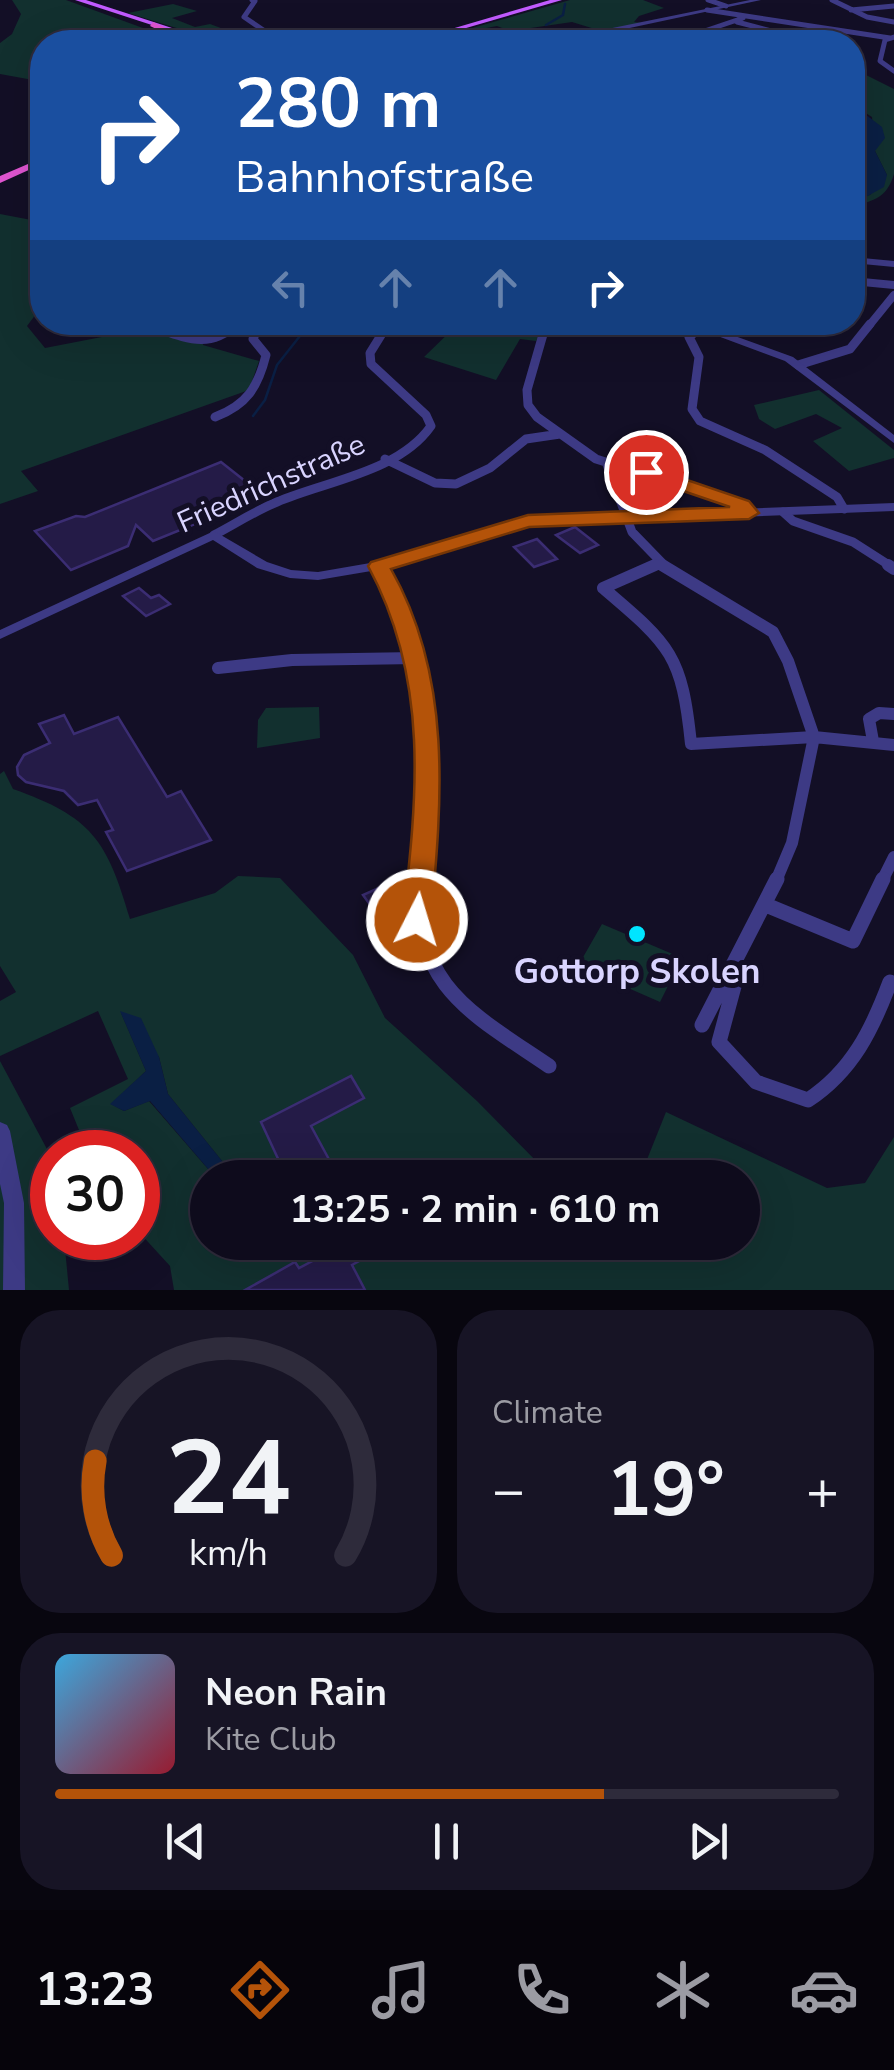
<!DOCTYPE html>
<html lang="en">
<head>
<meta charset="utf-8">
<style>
  :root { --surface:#0e0b1c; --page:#171425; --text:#f1f3f6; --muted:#9b9ba3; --line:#2e2b3b; --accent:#b45309 }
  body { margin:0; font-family:"Nunito Sans",sans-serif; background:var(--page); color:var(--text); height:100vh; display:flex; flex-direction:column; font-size:38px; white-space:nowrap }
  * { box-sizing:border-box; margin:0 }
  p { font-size:32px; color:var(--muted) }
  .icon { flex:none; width:55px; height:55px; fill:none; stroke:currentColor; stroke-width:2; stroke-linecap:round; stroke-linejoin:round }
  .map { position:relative; height:1290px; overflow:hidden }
  .details { display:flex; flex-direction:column; gap:20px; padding:20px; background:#08060f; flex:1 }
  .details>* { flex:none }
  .banner { position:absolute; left:30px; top:30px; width:835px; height:305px; border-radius:40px; box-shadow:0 10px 40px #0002,0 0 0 2px var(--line); background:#1a4fa0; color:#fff; overflow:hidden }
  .speed { position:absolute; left:30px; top:1130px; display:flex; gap:20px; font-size:50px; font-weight:700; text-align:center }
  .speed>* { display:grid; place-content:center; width:130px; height:130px; border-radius:50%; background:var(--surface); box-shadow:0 10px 40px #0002,0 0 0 2px var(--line); line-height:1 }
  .speed .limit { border:15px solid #d22; background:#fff; color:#111 }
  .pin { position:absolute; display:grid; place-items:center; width:85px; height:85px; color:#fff; margin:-42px; border:5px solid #fff; border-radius:50%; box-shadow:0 2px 10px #0007 }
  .me { position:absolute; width:110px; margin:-55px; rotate:5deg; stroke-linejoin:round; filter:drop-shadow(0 0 8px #0008) }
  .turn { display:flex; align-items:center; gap:35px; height:210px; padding:0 40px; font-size:45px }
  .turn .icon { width:130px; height:130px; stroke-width:2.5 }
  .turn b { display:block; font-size:70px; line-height:85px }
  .lanes { display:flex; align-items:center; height:95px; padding:0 40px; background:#0003; justify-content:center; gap:50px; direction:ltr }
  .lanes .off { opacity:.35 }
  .big { font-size:75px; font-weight:700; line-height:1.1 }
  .details .card { flex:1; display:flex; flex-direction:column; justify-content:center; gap:15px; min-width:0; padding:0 35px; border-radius:40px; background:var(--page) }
  .details .dial { align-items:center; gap:0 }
  .dial svg { height:260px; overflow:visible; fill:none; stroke:var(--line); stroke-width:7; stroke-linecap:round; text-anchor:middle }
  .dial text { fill:var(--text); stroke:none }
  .song { display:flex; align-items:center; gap:30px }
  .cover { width:120px; height:120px; border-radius:15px; background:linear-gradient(135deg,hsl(200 70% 55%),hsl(350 70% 35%)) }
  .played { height:10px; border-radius:5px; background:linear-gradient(90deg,var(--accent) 70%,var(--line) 70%) }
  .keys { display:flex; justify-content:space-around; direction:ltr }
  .heat { display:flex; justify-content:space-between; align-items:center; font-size:55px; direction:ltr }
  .details .tiles { flex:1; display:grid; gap:20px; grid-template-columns:1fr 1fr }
  .card:last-child { grid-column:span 2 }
  .trip { position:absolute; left:190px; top:1160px; width:570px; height:100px; border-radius:50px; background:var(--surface); box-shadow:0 10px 40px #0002,0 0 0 2px var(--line); font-weight:700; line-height:100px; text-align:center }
  .menu { display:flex; height:160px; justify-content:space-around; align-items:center; background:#06040b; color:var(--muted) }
  .menu .icon { width:70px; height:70px }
  .menu .selected { color:var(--accent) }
  .menu b { font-size:45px; color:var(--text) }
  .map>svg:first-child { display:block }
</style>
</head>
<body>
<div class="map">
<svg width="894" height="1290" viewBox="0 0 894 1290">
  <rect width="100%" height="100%" fill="#130f26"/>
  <path fill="#12302f" d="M12 0H66L154 32 171 42H42V119L29 107 39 89 33 80 0 74V43L12 34 21 14Z
    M570 0H643L664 8 639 16 634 22 642 23 575 36 598 30 572 22 510 31 497 26 444 36Z
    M173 4 197 11 172 18 195 27 210 24 256 41 222 42 128 13Z
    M852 68 894 89V174C887 198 874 200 853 207L862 202 859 198 870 195 887 175 875 151 872 117 853 105Z
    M0 214 42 222V306L27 326 45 348 143 329 148 323H166L172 331 203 340V345L259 361 249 390 21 471 38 491 0 504Z
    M459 323H545L536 341 520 339 496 380 424 357Z
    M819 390 894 450V458L849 471 813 441 842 428 816 414 775 429 759 419 754 405Z
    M319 707 320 738 257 748 258 720 266 708Z
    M4 771 13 789C92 817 107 840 130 919L215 893 238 876 280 878 353 955 385 1018 477 1101 552 1177H223L226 1166 168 1094 159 1057 121 1013 146 1071 111 1104 124 1111 149 1101 215 1177 208 1178V1242H598L608 1257 615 1243 742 1242V1178L640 1177 666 1112 827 1188 865 1183 894 1137V1290H174L170 1266 138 1231V1152H88L70 1108 128 1079 98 1011 0 1056V1001L16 992 0 966V774Z
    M602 924 682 958 660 1002 578 966Z
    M0 1061 48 1151 52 1167V1238H64L69 1290H0Z"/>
  <path fill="#0a1f44" d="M853 105 882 127 885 138 875 151 887 175 884 187 853 204Z
    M120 1011 141 1018 159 1057 168 1094 226 1166 223 1177H215L150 1101 124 1111 110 1104 146 1071Z"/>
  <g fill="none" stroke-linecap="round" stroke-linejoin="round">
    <path stroke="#0a1f44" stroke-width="2.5" d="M546 25 563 15 565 4
      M253 416 265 400 277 365 311 322"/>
  </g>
  <path fill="#241b47" stroke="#3b2d73" stroke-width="2.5" d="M221 462 264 496 153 541 136 525 128 546 71 570 35 531 76 516 85 517Z
    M575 527 598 545 580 553 556 535Z
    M537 539 557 559 534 567 514 547Z
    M139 588 151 598 159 595 170 604 146 616 123 596Z
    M64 715 74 734 118 717 167 797 181 791 211 840 127 871 106 832 113 830 97 800 78 805 64 791 26 782 18 775 17 767 24 755 50 743 39 724Z
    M383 886 398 907 379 917 363 895Z
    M351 1076 364 1098 311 1126 339 1178H287L261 1122Z
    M310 1242H363L370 1255 352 1265 365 1290H245L295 1262 299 1268 318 1258Z"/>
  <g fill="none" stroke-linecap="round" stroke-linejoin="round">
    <path stroke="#3d3a85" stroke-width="5" d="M252 0 255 1 244 17 281 42
      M708 0 726 6
      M832 0 867 17 894 22
      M707 10 890 38
      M851 10 894 6
      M737 22 814 42
      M591 35 603 42
      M894 37 885 40 880 61 894 71
      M675 41 743 18
      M354 42 375 34 402 37"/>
    <path stroke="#3d3a85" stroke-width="8" d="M852 281 894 285
      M235 327 240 322
      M258 327 260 322
      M386 327 389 322
      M546 327 547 322
      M868 327 894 295"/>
    <path stroke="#3d3a85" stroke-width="9" d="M546 324 527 390 528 405 537 417 596 459 742 505 749 513
      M156 328C188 339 210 349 237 324
      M700 328 689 337 699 357 692 409 700 421 765 450 837 497 844 509
      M798 365 850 349 870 324
      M215 417C247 405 258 387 266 355L253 339 259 324
      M385 459 435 483 456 484 490 468 526 439 560 434
      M606 462 632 532 666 567
      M783 512 793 521 853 542 892 567
      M214 535C235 524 255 511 277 502 326 481 399 472 431 426L426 415 371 364 370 353 388 324
      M649 567 659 563"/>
    <path stroke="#3d3a85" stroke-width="12" d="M655 565 603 588C670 645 682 654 691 744L814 737 894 745
      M662 565 773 632 788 661 814 737 792 843 776 881
      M888 565 894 569
      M378 566C439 672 431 765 421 881
      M218 668 292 660 416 658
      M873 741 869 719 879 713 894 714
      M882 881 894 857"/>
    <path stroke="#3d3a85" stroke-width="15" d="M421 879C411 985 471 1013 549 1066
      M766 905 853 941 883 879
      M732 969 736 979 719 1042 756 1082 808 1100C852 1071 872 1030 890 982
      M702 1025 777 879"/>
    <path fill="#3d3a85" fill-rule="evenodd" d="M750 0H761L578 39 528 42 578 35Z
      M852 257 894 261V267L852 263Z
      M680 322H696L793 357 894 435V443L785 361Z
      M894 503V511L528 525 383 569 318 580 290 578 257 568 213 540 0 639V630L214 531 267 562 291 570 318 572 376 562 527 517Z
      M0 1122 7 1125 10 1131 24 1203 25 1290H3L4 1203 0 1184Z"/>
    <path fill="#c25bff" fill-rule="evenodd" d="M75 0H86L215 42H204Z
      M550 0H562L418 42H407Z"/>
    <path fill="#e055d1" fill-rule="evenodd" d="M153 22 192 40 193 42H184L150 26Z
      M42 158V164L0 183V176Z"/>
  </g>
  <path fill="#b45309" stroke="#753606" stroke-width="2.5" d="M646 466 749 501 759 513 749 519 529 527 391 569C453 678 442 800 431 920L427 928 417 932 407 928 403 920C417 797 430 680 368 566L371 562 528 515 730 507 639 476 637 472Z"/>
  <circle fill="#00e5ff" stroke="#130f26" stroke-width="4" cx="637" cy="934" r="10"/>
  <g text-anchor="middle" stroke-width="10" stroke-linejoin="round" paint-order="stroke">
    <g font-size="30" fill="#d9d4ff" stroke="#130f26">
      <text transform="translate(271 483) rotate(-24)" y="10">Friedrichstraße</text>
    </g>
    <g font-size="35" font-weight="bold" fill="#d9d4ff" stroke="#130f26">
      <text x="637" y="983">Gottorp Skolen</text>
    </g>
  </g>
</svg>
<div class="speed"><div class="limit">30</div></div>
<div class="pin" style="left:646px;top:472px;background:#d93025"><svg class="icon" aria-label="arrive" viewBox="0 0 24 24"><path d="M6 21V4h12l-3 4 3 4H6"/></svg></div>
<svg class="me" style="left:417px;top:920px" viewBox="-20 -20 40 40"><circle r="17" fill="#b45309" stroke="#fff" stroke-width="3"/><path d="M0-11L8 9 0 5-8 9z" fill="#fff"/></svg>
<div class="trip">13:25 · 2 min · 610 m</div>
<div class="banner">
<div class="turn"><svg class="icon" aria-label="right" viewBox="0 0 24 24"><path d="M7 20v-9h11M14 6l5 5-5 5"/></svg><div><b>280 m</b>Bahnhofstraße</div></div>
<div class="lanes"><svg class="icon off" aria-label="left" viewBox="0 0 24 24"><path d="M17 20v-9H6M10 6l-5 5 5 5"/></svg><svg class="icon off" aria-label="ahead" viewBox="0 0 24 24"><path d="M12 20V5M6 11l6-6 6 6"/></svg><svg class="icon off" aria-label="ahead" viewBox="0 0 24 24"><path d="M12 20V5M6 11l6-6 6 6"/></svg><svg class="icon" aria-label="right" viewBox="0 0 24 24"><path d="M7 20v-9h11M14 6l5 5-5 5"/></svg></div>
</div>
</div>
<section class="details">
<div class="tiles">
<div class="card dial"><svg viewBox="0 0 100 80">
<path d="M14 69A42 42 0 1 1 86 69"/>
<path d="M14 69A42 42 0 0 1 9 40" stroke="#b45309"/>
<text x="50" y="56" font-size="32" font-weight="700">24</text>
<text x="50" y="72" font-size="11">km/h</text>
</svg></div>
<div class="card"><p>Climate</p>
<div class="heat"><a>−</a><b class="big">19°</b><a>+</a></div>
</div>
<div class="card">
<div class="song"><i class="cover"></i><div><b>Neon Rain</b><p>Kite Club</p></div></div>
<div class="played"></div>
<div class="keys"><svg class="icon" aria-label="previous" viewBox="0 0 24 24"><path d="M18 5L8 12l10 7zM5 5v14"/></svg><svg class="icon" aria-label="pause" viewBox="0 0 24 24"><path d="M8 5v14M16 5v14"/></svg><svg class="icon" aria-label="next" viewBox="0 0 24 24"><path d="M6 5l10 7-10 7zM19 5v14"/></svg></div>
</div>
</div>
</section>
<nav class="menu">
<b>13:23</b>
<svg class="icon selected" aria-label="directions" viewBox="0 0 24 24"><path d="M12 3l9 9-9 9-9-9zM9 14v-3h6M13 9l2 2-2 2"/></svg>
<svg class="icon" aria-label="music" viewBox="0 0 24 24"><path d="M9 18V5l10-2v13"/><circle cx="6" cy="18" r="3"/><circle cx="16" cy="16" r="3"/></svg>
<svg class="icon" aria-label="phone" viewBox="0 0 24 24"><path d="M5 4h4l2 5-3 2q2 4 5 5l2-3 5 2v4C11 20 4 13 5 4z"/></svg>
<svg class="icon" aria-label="climate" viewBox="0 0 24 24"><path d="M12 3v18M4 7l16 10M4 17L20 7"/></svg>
<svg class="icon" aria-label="car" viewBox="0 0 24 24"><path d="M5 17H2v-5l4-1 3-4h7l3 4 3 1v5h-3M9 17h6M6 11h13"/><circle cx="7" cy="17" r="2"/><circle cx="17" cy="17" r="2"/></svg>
</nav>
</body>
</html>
